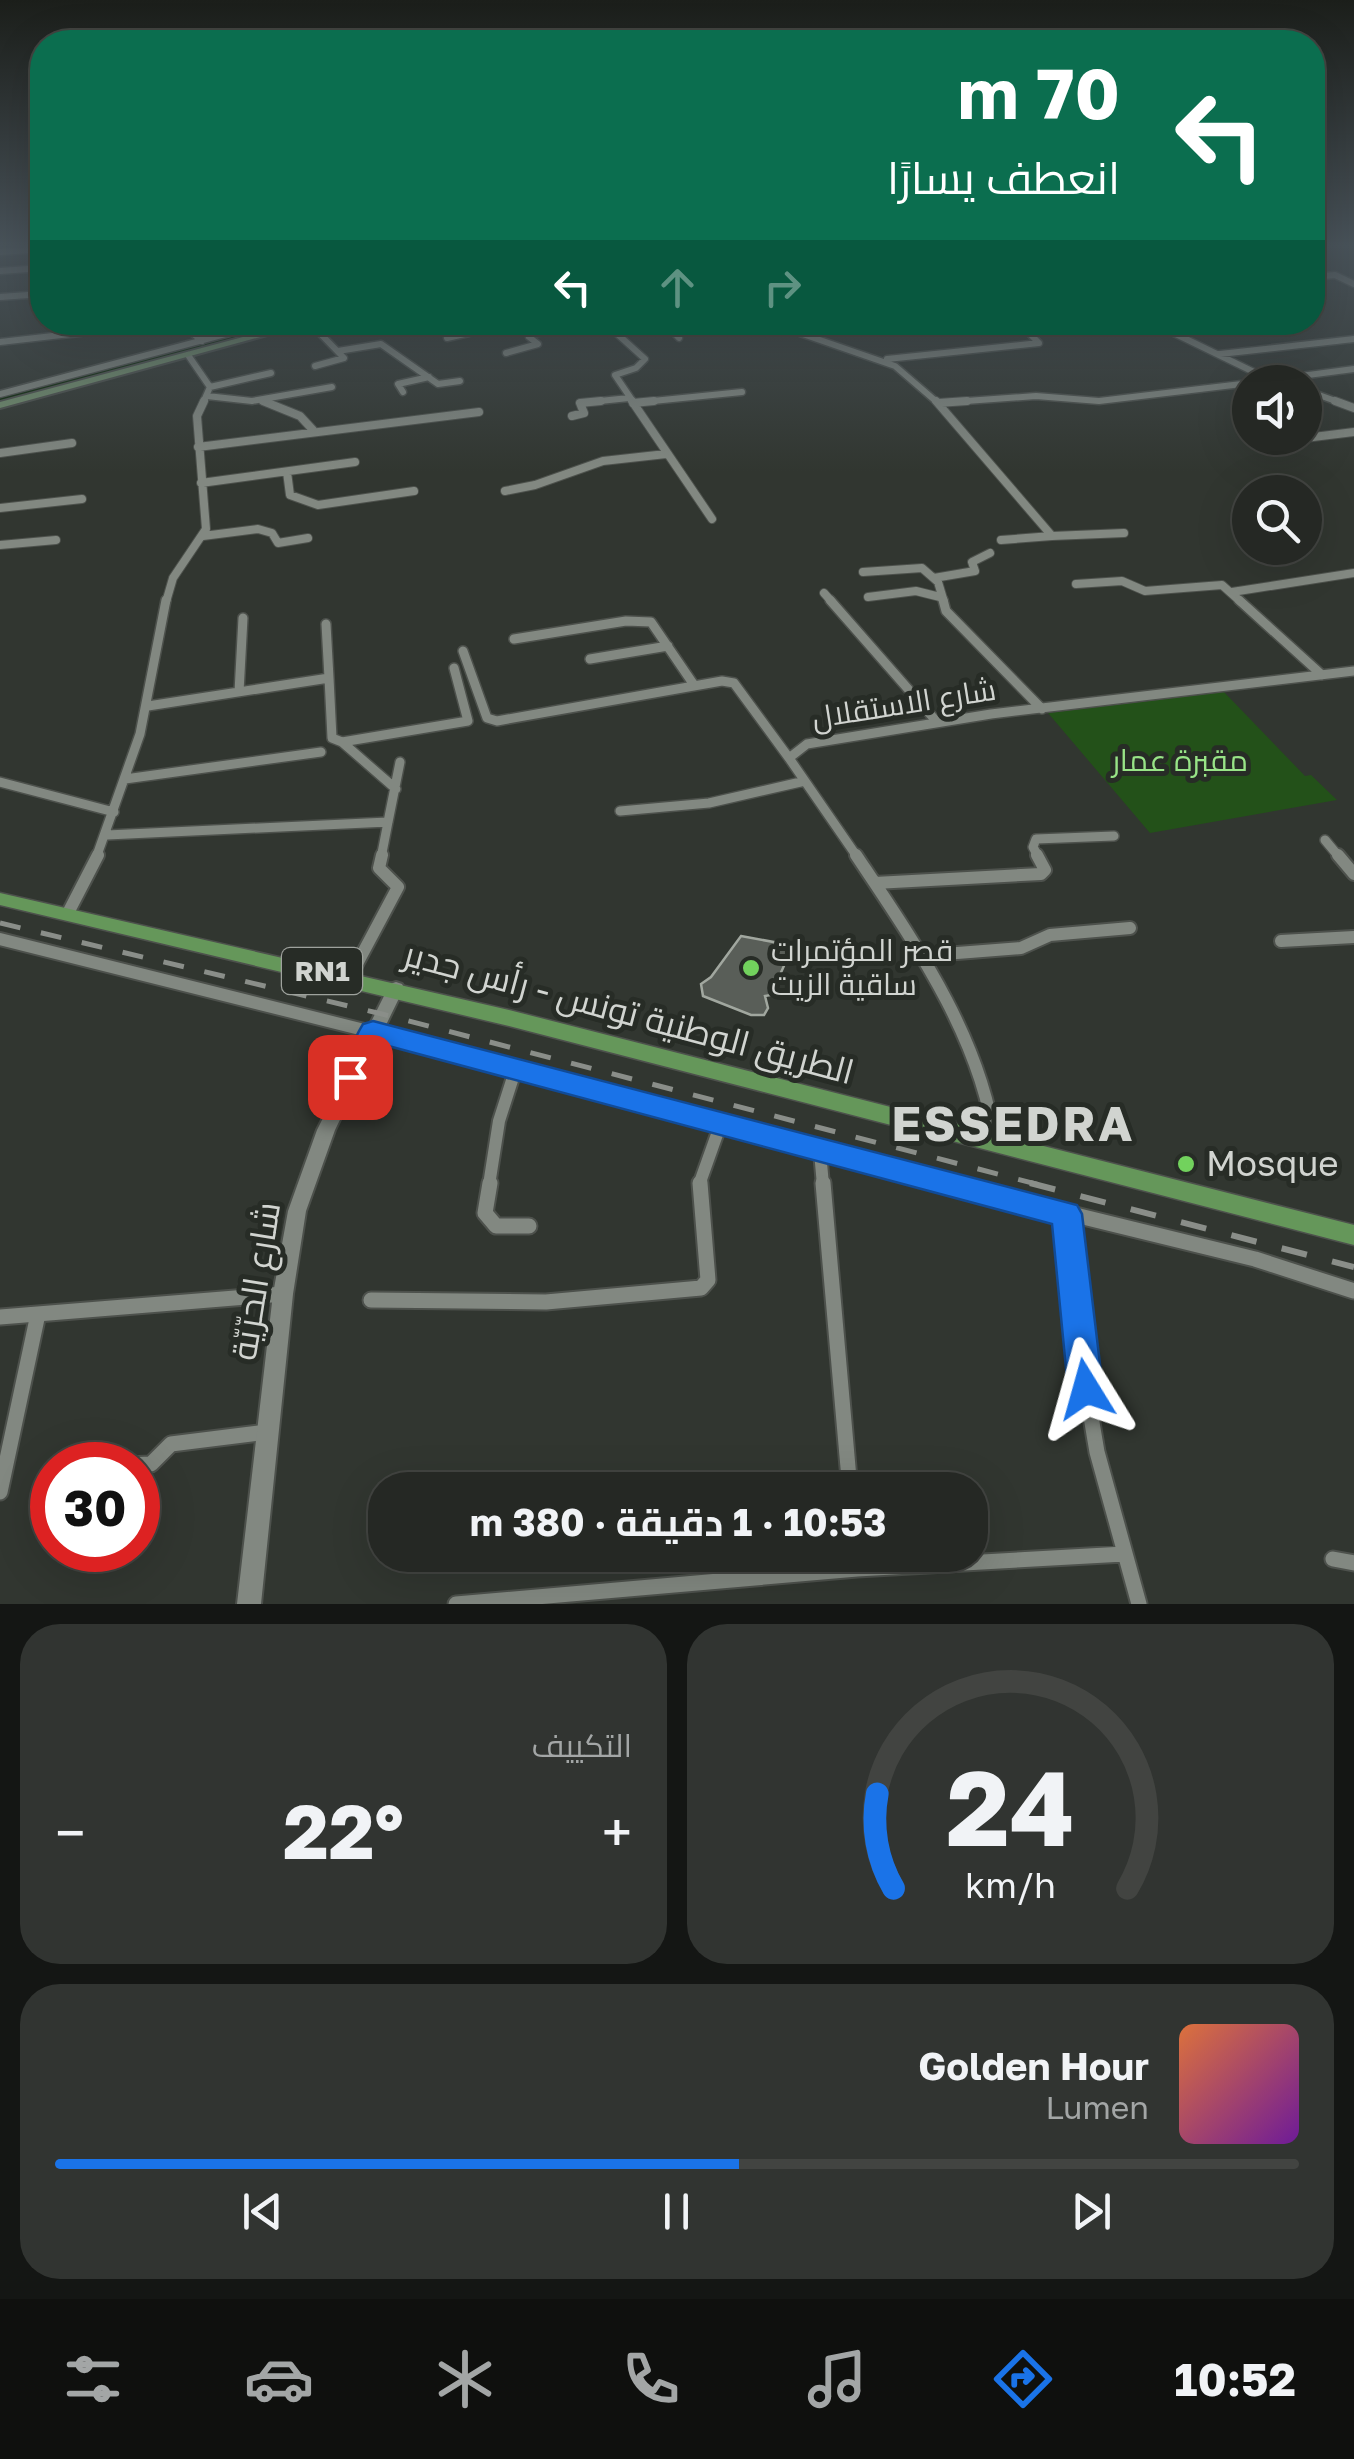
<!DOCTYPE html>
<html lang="ar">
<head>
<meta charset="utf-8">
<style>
  :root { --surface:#252824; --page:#313431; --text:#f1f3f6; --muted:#a3a6a6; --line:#424441; --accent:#1a73e8 }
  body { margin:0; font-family:"Golos Text",Cairo,sans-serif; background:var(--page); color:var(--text); direction:rtl; height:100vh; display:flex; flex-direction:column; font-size:38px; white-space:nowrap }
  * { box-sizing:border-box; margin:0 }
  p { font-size:32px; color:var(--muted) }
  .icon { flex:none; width:55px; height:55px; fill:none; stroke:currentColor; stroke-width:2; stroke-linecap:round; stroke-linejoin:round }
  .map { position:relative; height:1604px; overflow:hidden; direction:ltr }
  .details { display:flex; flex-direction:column; gap:20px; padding:20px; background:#141614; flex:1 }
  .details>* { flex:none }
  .banner { position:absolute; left:30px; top:30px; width:1295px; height:305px; border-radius:40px; box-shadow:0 10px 40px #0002,0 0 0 2px var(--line); direction:rtl; background:#0b6e4f; color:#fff; overflow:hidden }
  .fabs { position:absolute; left:1232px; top:365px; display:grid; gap:20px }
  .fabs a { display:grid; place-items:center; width:90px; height:90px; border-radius:50%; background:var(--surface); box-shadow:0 10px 40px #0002,0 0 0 2px var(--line); font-size:50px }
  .speed { position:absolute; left:30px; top:1442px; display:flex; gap:20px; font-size:50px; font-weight:700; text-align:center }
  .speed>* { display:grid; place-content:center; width:130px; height:130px; border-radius:50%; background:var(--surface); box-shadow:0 10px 40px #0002,0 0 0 2px var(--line); line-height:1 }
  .speed .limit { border:15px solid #d22; background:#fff; color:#111 }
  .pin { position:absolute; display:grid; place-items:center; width:85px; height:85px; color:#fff; margin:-42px; border-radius:20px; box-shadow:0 5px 15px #0006 }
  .me { position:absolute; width:110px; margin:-55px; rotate:352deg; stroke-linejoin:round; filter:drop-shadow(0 0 8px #0008) }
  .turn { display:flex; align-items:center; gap:35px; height:210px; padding:0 40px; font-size:45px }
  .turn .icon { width:130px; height:130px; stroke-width:2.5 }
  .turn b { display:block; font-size:70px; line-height:85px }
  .lanes { display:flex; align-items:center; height:95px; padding:0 40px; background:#0003; justify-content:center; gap:50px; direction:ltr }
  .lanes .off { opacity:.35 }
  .big { font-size:75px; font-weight:700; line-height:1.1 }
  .details .tile { flex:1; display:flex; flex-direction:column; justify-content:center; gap:15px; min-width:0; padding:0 35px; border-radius:40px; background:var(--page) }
  .details .dial { align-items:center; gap:0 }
  .dial svg { height:260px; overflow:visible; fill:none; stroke:var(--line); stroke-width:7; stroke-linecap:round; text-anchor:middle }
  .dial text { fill:var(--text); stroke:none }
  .song { display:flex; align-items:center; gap:30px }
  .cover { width:120px; height:120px; border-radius:15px; background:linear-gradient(135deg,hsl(20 70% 55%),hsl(280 70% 35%)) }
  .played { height:10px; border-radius:5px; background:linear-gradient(90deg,var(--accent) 55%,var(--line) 55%) }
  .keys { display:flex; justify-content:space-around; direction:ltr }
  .heat { display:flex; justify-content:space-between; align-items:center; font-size:55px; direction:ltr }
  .details .tiles { flex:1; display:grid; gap:20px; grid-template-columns:1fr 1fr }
  .tile:last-child { grid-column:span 2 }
  .trip { position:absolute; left:368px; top:1472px; width:620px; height:100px; border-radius:40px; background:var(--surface); box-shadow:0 10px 40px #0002,0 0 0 2px var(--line); font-weight:700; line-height:100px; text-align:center; direction:rtl }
  .dock { display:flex; height:160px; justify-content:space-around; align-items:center; background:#0f100e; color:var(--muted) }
  .dock .icon { width:70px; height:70px }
  .dock .current { color:var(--accent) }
  .dock b { font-size:45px; color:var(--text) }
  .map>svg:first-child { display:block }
</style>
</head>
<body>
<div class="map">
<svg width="1354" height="1604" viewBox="0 0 1354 1604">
  <rect width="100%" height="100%" fill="#313630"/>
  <path fill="#235119" d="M1224 692 1305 776 1311 775 1337 800 1150 833 1048 713Z"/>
  <path fill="#082603" d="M276 323H297L0 402V395Z"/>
  <path fill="#595e58" stroke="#a1a79f" stroke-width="2.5" d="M741 936 779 943 791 950 771 995 765 996 768 1008 764 1015H751L703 996 701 984 711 977Z"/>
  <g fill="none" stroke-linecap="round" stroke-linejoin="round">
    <defs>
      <path id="minor-far4" d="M0 252 42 249
        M0 271 42 268
        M1312 277 1335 275 1354 284
        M0 297 42 294
        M604 322 645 359 636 368 615 375 634 403
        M664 322 679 338
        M693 322 705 331 752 324
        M768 322 895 366 938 403
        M1151 322 1258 374 1285 382
        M310 323 344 358 315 366
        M163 324 184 326 202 341
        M612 328 647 322
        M447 338 469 333 457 322
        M0 342 123 328
        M338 351 381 344 438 384 460 381
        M506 353 538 344 529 337 532 334 601 322
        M1220 354 1354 339
        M188 355 210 387 203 403
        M887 359 1039 343 1018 322
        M1254 382 1354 369
        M210 387 271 373
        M1305 390 1341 403
        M403 392 398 384 429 377
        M0 394 271 322
        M207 396 252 401 332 387
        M263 401 269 403
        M580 403 629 398
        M633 403 742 392
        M938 403 1036 396 1099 401 1250 383"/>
      <path id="minor-far3" d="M263 401 300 416 313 430
        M632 401 712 519
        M936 401 1052 536 1124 533
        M1335 401 1354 408
        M633 403 654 401
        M938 403 967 401
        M572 416 584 413 580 403 601 401
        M1289 440 1354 432
        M198 447 479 412
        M0 453 72 443
        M287 472 290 495 318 505 414 491
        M201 483 355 462
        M505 491 535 485 603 461 666 454
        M0 508 82 499
        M203 536 258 529 272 533 278 543 308 538
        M1001 540 1052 536
        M0 545 56 540
        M863 572 922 568 938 582 944 602
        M934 578 975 571 972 562 990 553
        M1076 584 1122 581 1145 591 1222 585 1241 602
        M1232 592 1354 573
        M824 593 832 602
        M868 597 916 591 940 597
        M166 602 173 578 206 529 197 416 204 401"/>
      <path id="minor-far2" d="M830 600 937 722
        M943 600 946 611 1042 709
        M1239 600 1322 675
        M514 639 626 621 651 622 694 685
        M463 651 487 718 497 721 722 681 734 683 789 758
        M590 659 668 646
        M329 678 332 738 342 742 468 721 454 668
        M239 692 243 618
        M148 706 329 678 326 624
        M342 742 396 789
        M125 779 321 752
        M0 782 114 812
        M620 811 709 803 805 781
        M107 835 388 822 400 762
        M1325 840 1340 858
        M96 858 140 734 166 600
        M381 858 388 822
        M858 858 789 758 807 744 991 714 1354 671
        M1039 858 1033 847 1036 839 1114 836"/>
      <path id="minor-far1" d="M856 855C914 942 981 1037 995 1143
        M1338 855 1354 874
        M875 883 1041 874 1045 870 1037 855
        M68 913 98 855
        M0 939 516 1068 955 1185
        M1281 941 1354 937
        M919 956 1021 948 1050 935 1130 928
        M350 977 398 887 379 868 382 855
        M820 1152 823 1185
        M489 1185 499 1121 516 1068
        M699 1185 720 1126"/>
      <path id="minor" d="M490 1183 485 1213 496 1226H529
        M823 1183 850 1490
        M945 1183 1255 1259 1354 1291
        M1066 1214 1081 1358 1097 1452 1139 1604
        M371 1300 546 1302 701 1288 708 1280 700 1183
        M0 1317 283 1294
        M126 1465 151 1464 171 1444 267 1432
        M0 1492 38 1314
        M1333 1559 1354 1563
        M456 1604 857 1569 1124 1554"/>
      <path id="tertiary" d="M396 982 402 984 404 988 335 1130 306 1211 293 1294 261 1604H237L273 1294 288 1211 317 1130 390 984Z"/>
      <path id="secondary" d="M299 322H315L0 408V402Z"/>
      <path id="primary" d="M0 893 509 1010 1354 1225V1245L509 1026 0 905Z"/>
    </defs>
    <use href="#minor-far4" stroke="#4d514c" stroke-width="9"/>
    <use href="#minor-far3" stroke="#4d514c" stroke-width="10"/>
    <use href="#minor-far2" stroke="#4d514c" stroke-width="12"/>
    <use href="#minor-far1" stroke="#4d514c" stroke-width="16"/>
    <use href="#minor" stroke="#4d514c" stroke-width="19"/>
    <use href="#tertiary" stroke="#4d514c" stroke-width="4"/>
    <use href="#secondary" stroke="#4d514c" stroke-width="4"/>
    <use href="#primary" stroke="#4d514c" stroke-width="3"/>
    <use href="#minor-far4" stroke="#828881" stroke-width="6"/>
    <use href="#minor-far3" stroke="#828881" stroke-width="8"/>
    <use href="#minor-far2" stroke="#828881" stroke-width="9"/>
    <use href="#minor-far1" stroke="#828881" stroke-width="12"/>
    <use href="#minor" stroke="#828881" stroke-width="15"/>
    <use href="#tertiary" fill="#828881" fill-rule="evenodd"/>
    <use href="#secondary" fill="#73906e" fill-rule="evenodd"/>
    <use href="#primary" fill="#65975a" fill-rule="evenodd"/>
    <path stroke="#8a8e89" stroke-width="5" stroke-dasharray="21 21" stroke-linecap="butt" d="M0 923 382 1014 1040 1185"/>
    <path stroke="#8a8e89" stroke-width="6" stroke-dasharray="26 26" stroke-linecap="butt" d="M1030 1183 1354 1267"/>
  </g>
  <linearGradient id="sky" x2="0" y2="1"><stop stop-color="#1b1e1a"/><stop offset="0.52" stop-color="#485259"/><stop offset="1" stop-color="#485259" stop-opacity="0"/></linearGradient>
  <rect width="1354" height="472" fill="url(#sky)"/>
  <path fill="#1a73e8" stroke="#114b97" stroke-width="2.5" d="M373 1021 1077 1205 1082 1214 1103 1389 1098 1401 1086 1406 1073 1401 1068 1389 1052 1224 381 1044 361 1085 350 1088 340 1085 336 1077 359 1031 363 1024Z"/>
  <g fill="#72d25d" stroke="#272c26" stroke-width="4">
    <circle cx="751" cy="968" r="10"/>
    <circle cx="1186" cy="1164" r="10"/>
  </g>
  <g text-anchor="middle" stroke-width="10" stroke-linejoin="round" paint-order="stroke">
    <rect fill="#272c26" stroke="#9ea29d" stroke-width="2.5" x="282" y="948" width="80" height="46" rx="8"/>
    <g font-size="28" font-weight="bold" fill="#d1d4d0">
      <text x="322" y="981">RN1</text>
    </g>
    <g font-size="30" fill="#d1d4d0" stroke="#272c26">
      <text transform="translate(904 704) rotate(-9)" y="10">شارع الاستقلال</text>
    </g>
    <g font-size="30" fill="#98e487" stroke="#272c26">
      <text x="1180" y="771">مقبرة عمار</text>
    </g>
    <g font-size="30" fill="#d1d4d0" stroke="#272c26" text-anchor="start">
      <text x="771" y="961">قصر المؤتمرات<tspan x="771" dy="34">ساقية الزيت</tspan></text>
    </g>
    <g font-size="35" fill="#d1d4d0" stroke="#272c26">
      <text transform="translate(629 1013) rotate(15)" y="12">الطريق الوطنية تونس - رأس جدير</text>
      <text transform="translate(256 1281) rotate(-81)" y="12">شارع الحرّيّة</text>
    </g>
    <g font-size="35" fill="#d1d4d0" stroke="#272c26" text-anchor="start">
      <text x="1206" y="1176">Mosque</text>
    </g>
    <g font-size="48" font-weight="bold" letter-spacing="2.5" fill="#d1d4d0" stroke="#272c26">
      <text x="1013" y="1141">ESSEDRA</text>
    </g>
  </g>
</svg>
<div class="fabs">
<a><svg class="icon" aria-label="sound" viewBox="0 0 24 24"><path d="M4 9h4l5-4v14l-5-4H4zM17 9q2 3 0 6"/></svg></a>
<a><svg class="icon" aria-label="search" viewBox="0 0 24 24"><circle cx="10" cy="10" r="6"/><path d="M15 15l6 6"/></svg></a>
</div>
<div class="speed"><div class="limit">30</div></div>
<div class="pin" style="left:350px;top:1077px;background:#d93025"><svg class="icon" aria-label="arrive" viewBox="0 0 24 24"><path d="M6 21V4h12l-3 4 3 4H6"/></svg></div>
<svg class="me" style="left:1086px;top:1389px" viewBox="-20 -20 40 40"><path d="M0-17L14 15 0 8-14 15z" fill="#1a73e8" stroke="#fff" stroke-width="4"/></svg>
<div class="trip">10:53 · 1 دقيقة · 380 m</div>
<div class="banner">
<div class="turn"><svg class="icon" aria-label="left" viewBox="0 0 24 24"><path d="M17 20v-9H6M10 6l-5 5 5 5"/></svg><div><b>70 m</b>انعطف يسارًا</div></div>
<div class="lanes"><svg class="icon" aria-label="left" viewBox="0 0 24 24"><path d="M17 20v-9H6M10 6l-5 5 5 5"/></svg><svg class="icon off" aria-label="ahead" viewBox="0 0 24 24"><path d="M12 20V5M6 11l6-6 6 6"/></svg><svg class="icon off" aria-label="right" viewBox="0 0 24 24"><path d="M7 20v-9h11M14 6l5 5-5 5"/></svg></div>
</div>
</div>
<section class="details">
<div class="tiles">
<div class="tile dial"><svg viewBox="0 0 100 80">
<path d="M14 69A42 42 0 1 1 86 69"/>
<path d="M14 69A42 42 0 0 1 9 40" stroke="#1a73e8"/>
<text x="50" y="56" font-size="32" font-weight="700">24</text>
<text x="50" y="72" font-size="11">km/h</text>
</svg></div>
<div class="tile"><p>التكييف</p>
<div class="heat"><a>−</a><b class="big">22°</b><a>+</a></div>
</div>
<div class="tile">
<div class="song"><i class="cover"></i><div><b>Golden Hour</b><p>Lumen</p></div></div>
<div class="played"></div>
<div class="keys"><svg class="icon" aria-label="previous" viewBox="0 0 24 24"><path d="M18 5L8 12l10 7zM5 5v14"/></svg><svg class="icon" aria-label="pause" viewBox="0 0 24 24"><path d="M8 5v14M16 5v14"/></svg><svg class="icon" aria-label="next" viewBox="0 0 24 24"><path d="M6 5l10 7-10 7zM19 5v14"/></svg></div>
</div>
</div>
</section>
<nav class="dock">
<b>10:52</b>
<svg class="icon current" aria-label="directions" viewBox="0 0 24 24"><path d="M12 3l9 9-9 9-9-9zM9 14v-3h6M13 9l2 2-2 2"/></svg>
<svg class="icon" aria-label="music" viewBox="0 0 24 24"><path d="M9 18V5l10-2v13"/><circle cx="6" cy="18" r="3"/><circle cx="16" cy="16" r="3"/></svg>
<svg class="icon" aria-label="phone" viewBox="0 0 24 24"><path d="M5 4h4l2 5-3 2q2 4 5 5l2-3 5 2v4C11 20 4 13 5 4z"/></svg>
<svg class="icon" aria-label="climate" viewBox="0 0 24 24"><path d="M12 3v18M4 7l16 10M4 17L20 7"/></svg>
<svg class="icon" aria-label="car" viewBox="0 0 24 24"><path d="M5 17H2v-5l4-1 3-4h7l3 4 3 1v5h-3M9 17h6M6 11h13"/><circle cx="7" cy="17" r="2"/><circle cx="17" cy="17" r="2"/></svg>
<svg class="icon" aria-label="filters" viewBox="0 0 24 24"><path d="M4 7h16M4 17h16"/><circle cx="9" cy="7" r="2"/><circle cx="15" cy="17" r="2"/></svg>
</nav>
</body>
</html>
